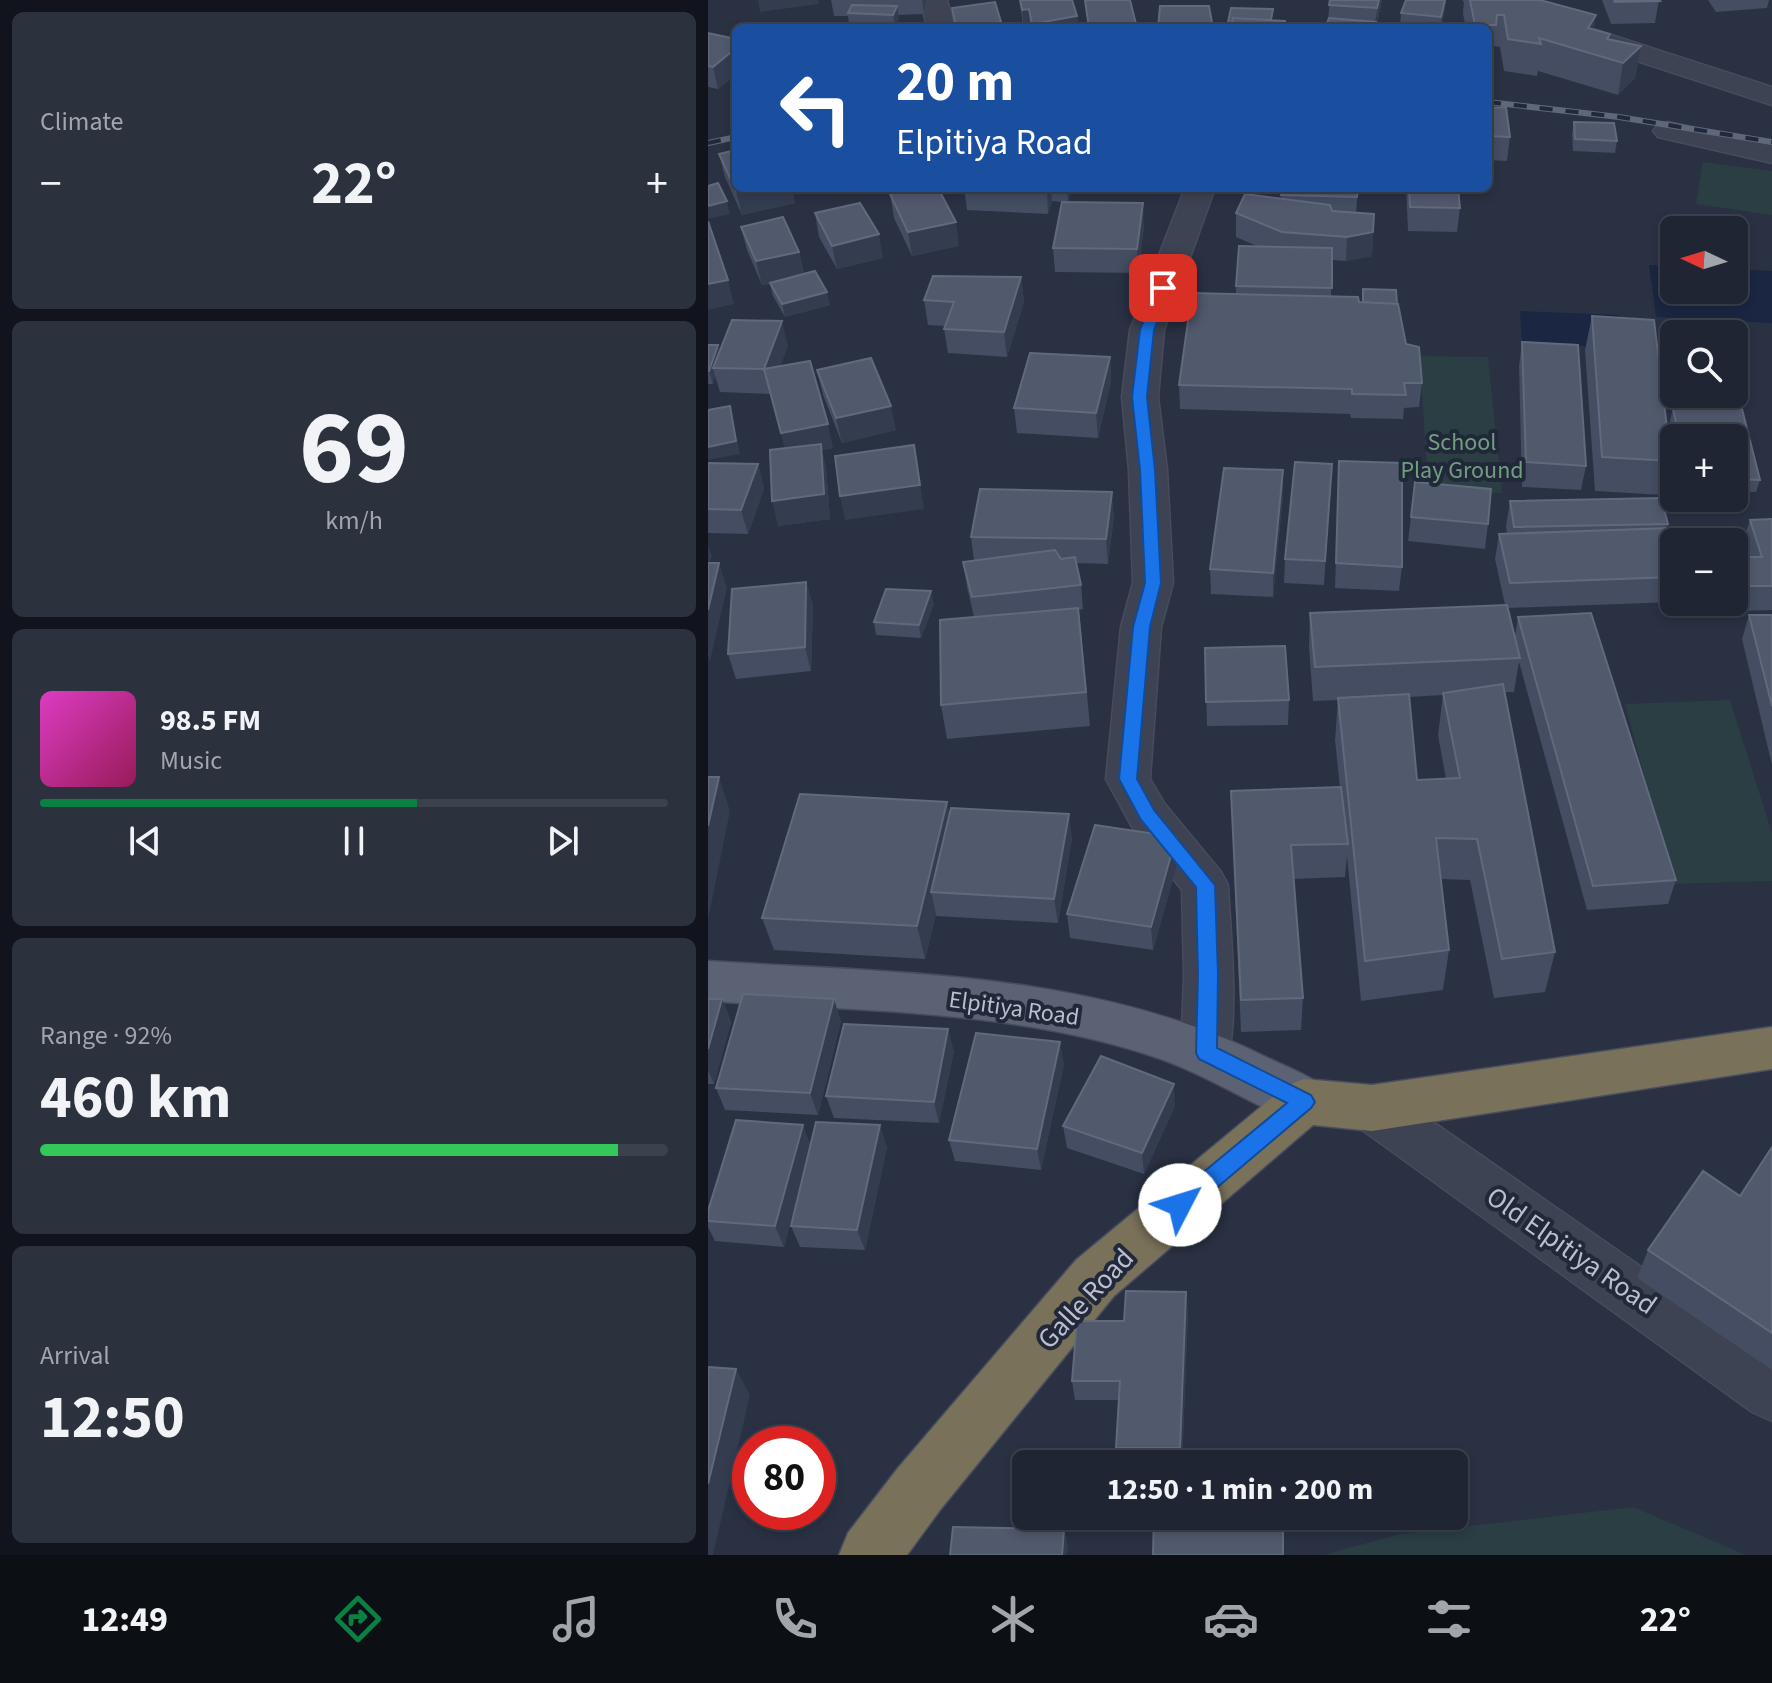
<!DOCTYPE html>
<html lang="en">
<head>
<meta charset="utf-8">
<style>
  :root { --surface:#1f2532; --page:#2c313e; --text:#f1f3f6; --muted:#a1a5ac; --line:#3c424d; --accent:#0b8043 }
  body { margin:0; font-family:"Source Sans 3",sans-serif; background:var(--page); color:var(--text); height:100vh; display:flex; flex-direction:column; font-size:30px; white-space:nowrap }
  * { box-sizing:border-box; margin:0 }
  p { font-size:26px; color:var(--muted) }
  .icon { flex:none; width:44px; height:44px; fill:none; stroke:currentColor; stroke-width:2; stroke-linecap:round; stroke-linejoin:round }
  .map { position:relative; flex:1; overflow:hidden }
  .side { display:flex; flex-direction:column; gap:12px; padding:12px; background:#11141c; width:708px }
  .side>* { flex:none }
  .top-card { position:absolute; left:24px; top:24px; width:760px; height:168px; border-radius:12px; box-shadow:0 4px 12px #0003,0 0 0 2px var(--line); background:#1a4fa0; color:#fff; overflow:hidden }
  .needle { width:52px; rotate:274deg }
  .fabs { position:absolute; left:952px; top:216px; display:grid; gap:16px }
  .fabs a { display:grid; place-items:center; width:88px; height:88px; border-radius:12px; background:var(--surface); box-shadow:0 4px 12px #0003,0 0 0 2px var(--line); font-size:40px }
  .speed { position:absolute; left:24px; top:1426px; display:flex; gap:16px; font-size:40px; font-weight:700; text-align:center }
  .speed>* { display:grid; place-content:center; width:104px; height:104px; border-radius:50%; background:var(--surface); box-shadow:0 4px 12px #0003,0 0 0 2px var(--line); line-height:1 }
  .speed .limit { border:12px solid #d22; background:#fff; color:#111 }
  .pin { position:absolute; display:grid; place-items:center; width:68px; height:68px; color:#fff; margin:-34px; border-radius:16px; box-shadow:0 4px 12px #0006 }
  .me { position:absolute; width:88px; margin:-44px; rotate:50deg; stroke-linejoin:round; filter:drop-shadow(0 0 6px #0008) }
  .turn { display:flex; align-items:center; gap:28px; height:168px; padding:0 32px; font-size:36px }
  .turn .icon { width:104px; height:104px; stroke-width:2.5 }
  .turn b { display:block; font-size:56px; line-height:68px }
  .big { font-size:60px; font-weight:700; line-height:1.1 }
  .side .tile { flex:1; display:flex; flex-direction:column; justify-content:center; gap:12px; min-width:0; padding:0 28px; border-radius:12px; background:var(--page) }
  .side .dial { align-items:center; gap:0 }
  .dial b { font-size:104px; line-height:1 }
  .song { display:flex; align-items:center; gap:24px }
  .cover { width:96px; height:96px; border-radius:12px; background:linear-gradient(135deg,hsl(310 70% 55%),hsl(330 70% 35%)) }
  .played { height:8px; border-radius:4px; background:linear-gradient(90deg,var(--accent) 60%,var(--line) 60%) }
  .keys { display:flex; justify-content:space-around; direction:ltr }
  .heat { display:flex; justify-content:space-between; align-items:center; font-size:44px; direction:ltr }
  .charge { height:12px; border-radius:6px; background:linear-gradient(90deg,#34c759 92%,var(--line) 0) }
  .trip { position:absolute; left:304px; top:1450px; width:456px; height:80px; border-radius:12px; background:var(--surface); box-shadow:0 4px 12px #0003,0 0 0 2px var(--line); font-weight:700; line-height:80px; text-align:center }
  .dock { display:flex; height:128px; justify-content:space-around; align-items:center; background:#0c0f14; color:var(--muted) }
  .dock .icon { width:56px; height:56px }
  .dock .on { color:var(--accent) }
  .dock b { font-size:36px; color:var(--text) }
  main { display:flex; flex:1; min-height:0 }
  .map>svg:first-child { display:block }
</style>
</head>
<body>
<main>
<section class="side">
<div class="tile"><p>Climate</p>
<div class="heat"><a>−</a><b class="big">22°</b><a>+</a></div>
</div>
<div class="tile dial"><b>69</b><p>km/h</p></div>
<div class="tile">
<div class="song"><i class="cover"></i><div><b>98.5 FM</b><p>Music</p></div></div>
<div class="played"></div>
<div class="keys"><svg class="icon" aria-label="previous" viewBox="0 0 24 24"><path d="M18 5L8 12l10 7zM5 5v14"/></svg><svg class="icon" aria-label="pause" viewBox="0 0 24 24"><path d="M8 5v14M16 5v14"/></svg><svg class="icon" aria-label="next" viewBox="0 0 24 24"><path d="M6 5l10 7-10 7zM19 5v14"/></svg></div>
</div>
<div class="tile"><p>Range · 92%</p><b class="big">460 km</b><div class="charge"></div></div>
<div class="tile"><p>Arrival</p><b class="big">12:50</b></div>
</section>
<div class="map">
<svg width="1064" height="1555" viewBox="0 0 1064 1555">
  <rect width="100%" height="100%" fill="#293143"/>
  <path fill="#2b3e44" d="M995 162 1064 171V215L988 204Z
    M712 356 780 357 794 493 720 492Z
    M1022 700 1064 833V881L965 884 917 704Z
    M925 1507 1038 1555H615L692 1534Z"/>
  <path fill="#1b2642" d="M941 265 966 266V290H1026V269L1064 271V323L948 317Z
    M812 311 911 315 916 348 814 343Z"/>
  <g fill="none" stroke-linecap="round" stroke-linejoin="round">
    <defs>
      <path id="minor" d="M213 0H239L247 28H219Z
        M756 0H796L1064 87V105L760 6Z
        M960 122 1064 145V163L950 137 945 131 950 125Z
        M477 188H507L456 330 450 397 459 470 465 583 453 627 442 779 456 803 513 872 520 885C522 929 533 1032 516 1068L498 1075 480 1068 473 1053 476 975 474 890 424 827 398 779 413 627 425 583 421 470 414 397 422 330Z
        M664 1085 682 1092 1064 1358V1421L1044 1412 646 1124 638 1108 646 1092Z"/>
      <path id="major" d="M0 961C188 973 387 971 560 1058 574 1065 603 1076 614 1086 617 1089 619 1097 622 1102L614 1118 596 1125C542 1105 498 1073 441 1055 300 1009 146 1011 0 1001Z"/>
      <path id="highway" d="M1064 1027V1069L664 1131 605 1125 406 1296 232 1510 199 1555H131L140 1533 190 1468 368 1260 578 1086 596 1079 664 1085Z"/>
    </defs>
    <use href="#minor" stroke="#474c5c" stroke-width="3"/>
    <use href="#major" stroke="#474c5c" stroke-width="3"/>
    <use href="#highway" stroke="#474e5e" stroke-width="3"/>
    <use href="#minor" fill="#3d4353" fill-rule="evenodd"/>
    <use href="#major" fill="#5b6273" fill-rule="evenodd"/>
    <use href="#highway" fill="#79715a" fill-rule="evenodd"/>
    <defs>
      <path id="rail" d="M780 102 911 117 1064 142
        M0 143 28 137"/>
    </defs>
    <use href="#rail" stroke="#5f677a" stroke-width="6"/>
    <use href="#rail" stroke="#212839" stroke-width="4" stroke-dasharray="13" stroke-linecap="butt"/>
  </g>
  <path fill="#444d61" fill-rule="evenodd" d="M123 0H218L216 14 190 15 191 18 187 26H179V28H136L141 23 140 16H126Z
    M312 0 369 16 370 28H315Z
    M622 0H674L668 28H617L620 20Z
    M698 0H738L733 28H674H692L693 13Z
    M756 0H832L885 30 902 34 901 39 933 46 927 78 910 95 830 71 829 76 796 71 792 47 785 46 784 57H780V28H758L755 14Z
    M894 0H951L947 23 903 24Z
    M1000 0H1061L1059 8 1008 12Z
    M0 33 28 39V75L10 89 0 87Z
    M780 108 802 137 799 161 780 160Z
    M866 122 909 141 907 153 865 151 864 134Z
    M11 154 28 188H84L87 203 34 215 17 177Z
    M256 188H364L360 202 436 226 430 273 347 272 345 248 354 202 344 201 340 214 259 210Z
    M650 188 648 213 666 214 664 256 638 261 624 260 623 297 654 302 655 289 689 304 698 344 714 383 711 407 696 408 695 419 643 418 642 414 472 409 471 385 528 294V286L551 247 528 237V213L573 198V195Z
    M698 188H750L752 208 749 232 700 231Z
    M182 194 251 246 204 256 186 218Z
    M107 213 175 258 129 269 111 237Z
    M33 227 91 252 96 274 122 305 77 317 65 296 62 284 54 285 39 250Z
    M313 277 316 302 299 357 240 353 236 329 237 326 220 325 216 300Z
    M884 316 963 461 955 495 887 491 877 350Z
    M814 342 878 466 873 490 814 487 811 366Z
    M0 345H10L12 351 80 346 72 366 125 448 114 450 118 468 122 519 70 526 77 448 63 394 12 392 7 376 5 384H0Z
    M402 357 403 381 390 438 309 433 306 408Z
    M109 370 188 430 134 443 115 395Z
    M965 408 1034 409 1052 480 1048 492H1026V438H966V441L962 421Z
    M631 461 694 567 691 591 627 588Z
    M0 463 50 464 56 489 40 534 0 533Z
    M624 464 616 585 576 583 577 559Z
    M575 470V495L565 597 503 594 502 569Z
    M802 501 960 524 959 528 966 542V602L800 608 807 636 810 617 968 880 960 904 879 910 811 662 806 692H796L847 952 837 992 786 998 762 880 733 879 741 950 735 990 653 1001 639 856 637 877 586 879 595 998 593 1030 533 1032 524 824 523 791 632 788 627 740 630 700 605 701 601 647 602 613 797 605 787 559 791 534H799L798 526ZM735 695 730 735 738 779 709 780 701 697Z
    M406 516 400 564 368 563 373 585 375 609 371 610 382 726 239 739 233 705 266 617 259 587 255 562 266 561 263 537Z
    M703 517 780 524 777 549 700 541Z
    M1064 519V610L1033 611 1026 588V574L1031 557H1038L1034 544 1042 520Z
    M98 582 105 606 103 671 28 679 20 654Z
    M226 604 213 638 168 635 166 622Z
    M1041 615H1064V765L1034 639Z
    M497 648 581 700 580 725 499 726Z
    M239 802 241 814 364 838 350 923 228 916V914L217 959 66 950 54 918Z
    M468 837 470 861 445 950 362 938 359 914Z
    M0 999H14L23 1022 6 1084H0Z
    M133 1021 110 1115 17 1110 8 1088Z
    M246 1051 231 1123 126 1118 118 1096Z
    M356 1064 333 1170 247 1161 241 1140Z
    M467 1106 436 1174 359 1148 355 1126Z
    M103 1145 179 1147 157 1250 92 1247 83 1226 96 1172 76 1247 7 1241 0 1227V1221Z
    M1064 1147V1370L929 1278 940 1250 1032 1196Z
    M480 1311 474 1464H410L408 1448 411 1400H367L364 1381Z"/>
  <path fill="#343c50" d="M50 0H110L111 4 52 12Z
    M214 0H218L216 14Z
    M671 0H674L668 28H666Z
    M737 0H738L737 10 733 28H732Z
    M189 6 191 18 187 26 185 15Z
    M321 9 322 28H316L314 10Z
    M888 15 883 47 880 28Z
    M369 16 370 28H324V24Z
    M293 22 294 28H248V27Z
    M933 46 927 78 910 95 915 63Z
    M28 48V75L10 89 5 67Z
    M43 188H84L87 203 34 215 28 191Z
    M339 188H343L344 201 340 214Z
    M359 188H364L360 202Z
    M19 201 22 214 0 219V206Z
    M435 203 436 226 430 273 429 249Z
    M248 222 251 246 204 256 200 232Z
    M665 232 664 256 638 261 639 237Z
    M171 234 175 258 129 269 124 246Z
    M91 252 96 276 54 285 48 261Z
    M313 277 316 302 299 357 296 332Z
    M20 280 26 304 0 310V284Z
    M119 292 122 305 77 317 74 304Z
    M74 321 80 346 63 393 56 369Z
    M10 345 14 358 5 368 7 376 5 384 1 371Z
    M402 357 403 381 390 438 388 413Z
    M22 406 32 454 0 460V447Z
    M183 406 188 430 134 443 128 418Z
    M120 424 125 448 114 450 118 468 122 519 70 526 64 501 79 458 73 433Z
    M206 445 216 509 137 520 132 496Z
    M50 464 56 489 40 534 33 510Z
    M575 470V495L565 597V573Z
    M404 492 406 516 400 564 398 539Z
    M0 545 4 557 0 566Z
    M11 563 19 588 2 661 0 656V610Z
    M98 582 105 606 103 671 97 647Z
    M223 591 226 604 213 638 211 625Z
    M11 777 22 811 0 920V826Z
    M239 802 246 836 223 892 228 914 217 959 209 926Z
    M361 814 364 838 350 923 346 899Z
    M468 837 470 861 445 950 443 927Z
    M14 999 23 1022 6 1084 0 1070V1049Z
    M126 999 133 1021 110 1115 102 1093Z
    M240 1029 246 1051 231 1123 226 1102Z
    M352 1042 356 1064 333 1170 329 1149Z
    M466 1084 467 1106 436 1174 434 1153Z
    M95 1125 103 1146 76 1247 67 1226Z
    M172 1125 179 1147 157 1250 149 1230Z
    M478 1292 480 1311 474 1464 472 1448Z
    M28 1369 42 1395 5 1555H0V1484Z
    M356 1529 360 1546 359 1555H354Z"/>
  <path fill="#51596d" stroke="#61697c" stroke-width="2" d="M312 0H364L369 16 324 24 321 9 314 10Z
    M377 0H422L429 28H381Z
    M622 0H671L669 8 621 5Z
    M698 0H737L733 17 693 13Z
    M762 0H832L888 15 880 28 902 34 899 39 933 46 915 63 831 38 833 44 800 39 796 15H789L788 25H767Z
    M906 0H951L952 1 907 2Z
    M287 2 293 22 248 27 244 8Z
    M144 5 189 6 185 15 140 13Z
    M452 6H501L505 28H450Z
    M523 8 565 9 563 20 525 18 523 27H519Z
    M525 18 577 21 576 28H523Z
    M621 18 668 22 666 28H617Z
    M138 23 179 25 177 28H136Z
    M0 33 28 39V48L5 67 0 66Z
    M798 107 802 137 780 136V108Z
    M866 122 906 123 909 141 867 139Z
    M28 150V188H43L28 191 11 154Z
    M10 183 19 201 0 206V186Z
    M214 188H230L248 222 200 232 182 194Z
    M290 188H339L338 190Z
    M575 188H650L649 197 573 195Z
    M701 188H750L752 208 702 207Z
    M537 194 622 205 624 211 666 214 665 232 639 237 574 232 528 213Z
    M354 202 435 203 429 249 345 248Z
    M152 203 171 234 124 246 107 213Z
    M75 217 91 252 48 261 33 227Z
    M0 221 20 280 0 284Z
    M531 246 624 248V288L528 286Z
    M107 271 119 292 74 304 62 283Z
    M225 276 313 277 296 332 236 329 246 302 216 300Z
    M655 289 688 290 689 304 655 302Z
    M484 293 650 297 651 302 690 304 698 344 711 347 714 383H696L698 395 644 394V389L471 385Z
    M884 316 946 320 963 461 894 457Z
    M24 320 74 321 56 369 102 361 120 424 73 433 56 369 5 368Z
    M814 342 870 345 878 466 818 462Z
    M0 345H10L1 371H0Z
    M322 353 402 357 388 413 306 408Z
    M163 358 183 406 128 418 109 370Z
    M22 406 28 441 0 447V410Z
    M965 408 1034 409 1052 480 1026 479V438H971Z
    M113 444 116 494 64 501 62 450Z
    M206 445 212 485 132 496 127 456Z
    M631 461 694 463V567L628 563Z
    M587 462 624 464 617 561 577 559Z
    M0 463 50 464 33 510 0 509Z
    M516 468 575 470 565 573 502 569Z
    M707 482 783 489 780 524 703 517Z
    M272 489 404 492 398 539 263 537Z
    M953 498 960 524 806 527 802 501Z
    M1064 519V586H1041L1031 557H1054L1042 520Z
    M991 527 996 542H966V577L802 583 791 534Z
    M347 550 353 559 367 557 373 585 264 597 255 562Z
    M0 563H11L0 610Z
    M98 582 97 647 20 654 24 589Z
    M178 589 223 591 211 625 166 622Z
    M799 605 812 658 607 667 602 613Z
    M370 608 378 692 233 705 232 620Z
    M883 613 968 880 885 886 810 617Z
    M1041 615H1064V706Z
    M577 646 581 700 498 702 497 648Z
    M795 684 847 952 794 959 769 839 728 838 741 950 657 961 630 698 701 694 709 780 752 778 735 693Z
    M0 777H11L0 826Z
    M633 787 640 844 583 845 595 998 533 1000 523 791Z
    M92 794 239 802 209 926 54 918Z
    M243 808 361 814 346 899 223 892Z
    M387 825 468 837 443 927 359 914Z
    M35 994 126 999 102 1093 8 1088Z
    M0 999H14L0 1049Z
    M136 1024 240 1029 226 1102 118 1096Z
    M268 1033 352 1042 329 1149 241 1140Z
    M393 1056 466 1084 434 1153 355 1126Z
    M28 1120 95 1125 67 1226 0 1221V1211Z
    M108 1122 172 1125 149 1230 83 1226Z
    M1064 1147V1333L940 1250 995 1171 1032 1196Z
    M418 1291 478 1292 472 1448H408L412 1381H364L369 1321H416Z
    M0 1367 28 1369 0 1484Z
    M446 1516H575V1555H445Z
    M245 1527 356 1529 354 1555H242Z"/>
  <path fill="#1a73e8" stroke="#114b97" stroke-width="2" d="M455 283 462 288 446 330 439 397 447 470 453 583 442 627 429 779 446 810 507 885 510 975 509 1048 603 1095 607 1102 603 1108 480 1212 472 1215 464 1212 461 1205 464 1198 579 1103 491 1059 488 1053 490 975 488 887 433 820 411 779 425 627 437 583 432 470 424 397 432 330 449 288Z"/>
  <g text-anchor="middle" stroke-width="8" stroke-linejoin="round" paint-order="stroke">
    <g font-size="24" fill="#729d81" stroke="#212839">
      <text x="754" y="450">School<tspan x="754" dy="28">Play Ground</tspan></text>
    </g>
    <g font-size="24" fill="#babfcd" stroke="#212839">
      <text transform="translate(306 1008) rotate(8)" y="8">Elpitiya Road</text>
    </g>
    <g font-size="28" fill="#babfcd" stroke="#212839">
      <text transform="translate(864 1250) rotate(35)" y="10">Old Elpitiya Road</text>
      <text transform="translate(377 1298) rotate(-47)" y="10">Galle Road</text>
    </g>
  </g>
</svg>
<div class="fabs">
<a><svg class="needle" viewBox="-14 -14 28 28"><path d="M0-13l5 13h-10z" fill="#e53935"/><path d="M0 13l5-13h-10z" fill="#a1a5ac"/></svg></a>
<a><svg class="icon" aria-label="search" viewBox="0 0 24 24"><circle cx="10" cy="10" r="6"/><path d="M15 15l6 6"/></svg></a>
<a>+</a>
<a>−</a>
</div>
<div class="speed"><div class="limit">80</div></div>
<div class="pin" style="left:455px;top:288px;background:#d93025"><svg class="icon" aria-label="arrive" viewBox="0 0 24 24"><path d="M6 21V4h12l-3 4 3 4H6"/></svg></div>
<svg class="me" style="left:472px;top:1205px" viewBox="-20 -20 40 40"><circle r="19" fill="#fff"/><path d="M0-13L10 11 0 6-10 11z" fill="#1a73e8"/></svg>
<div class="trip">12:50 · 1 min · 200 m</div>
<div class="top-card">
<div class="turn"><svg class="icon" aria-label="left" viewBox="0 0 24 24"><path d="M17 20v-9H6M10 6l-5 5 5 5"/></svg><div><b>20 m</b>Elpitiya Road</div></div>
</div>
</div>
</main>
<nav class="dock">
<b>12:49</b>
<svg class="icon on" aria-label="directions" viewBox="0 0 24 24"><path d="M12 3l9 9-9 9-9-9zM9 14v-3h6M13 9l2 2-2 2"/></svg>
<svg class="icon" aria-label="music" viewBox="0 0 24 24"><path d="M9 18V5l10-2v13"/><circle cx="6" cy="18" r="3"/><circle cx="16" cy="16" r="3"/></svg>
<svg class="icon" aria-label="phone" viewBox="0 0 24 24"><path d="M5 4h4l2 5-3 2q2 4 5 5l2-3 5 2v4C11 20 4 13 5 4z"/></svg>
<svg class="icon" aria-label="climate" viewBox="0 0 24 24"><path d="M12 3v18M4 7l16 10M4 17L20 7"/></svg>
<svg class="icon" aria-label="car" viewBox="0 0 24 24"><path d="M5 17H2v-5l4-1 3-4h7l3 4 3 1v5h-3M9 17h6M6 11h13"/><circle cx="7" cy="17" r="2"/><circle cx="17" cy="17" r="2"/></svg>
<svg class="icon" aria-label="filters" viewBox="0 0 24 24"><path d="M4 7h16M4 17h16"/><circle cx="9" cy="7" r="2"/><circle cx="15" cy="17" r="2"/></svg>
<b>22°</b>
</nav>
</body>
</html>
